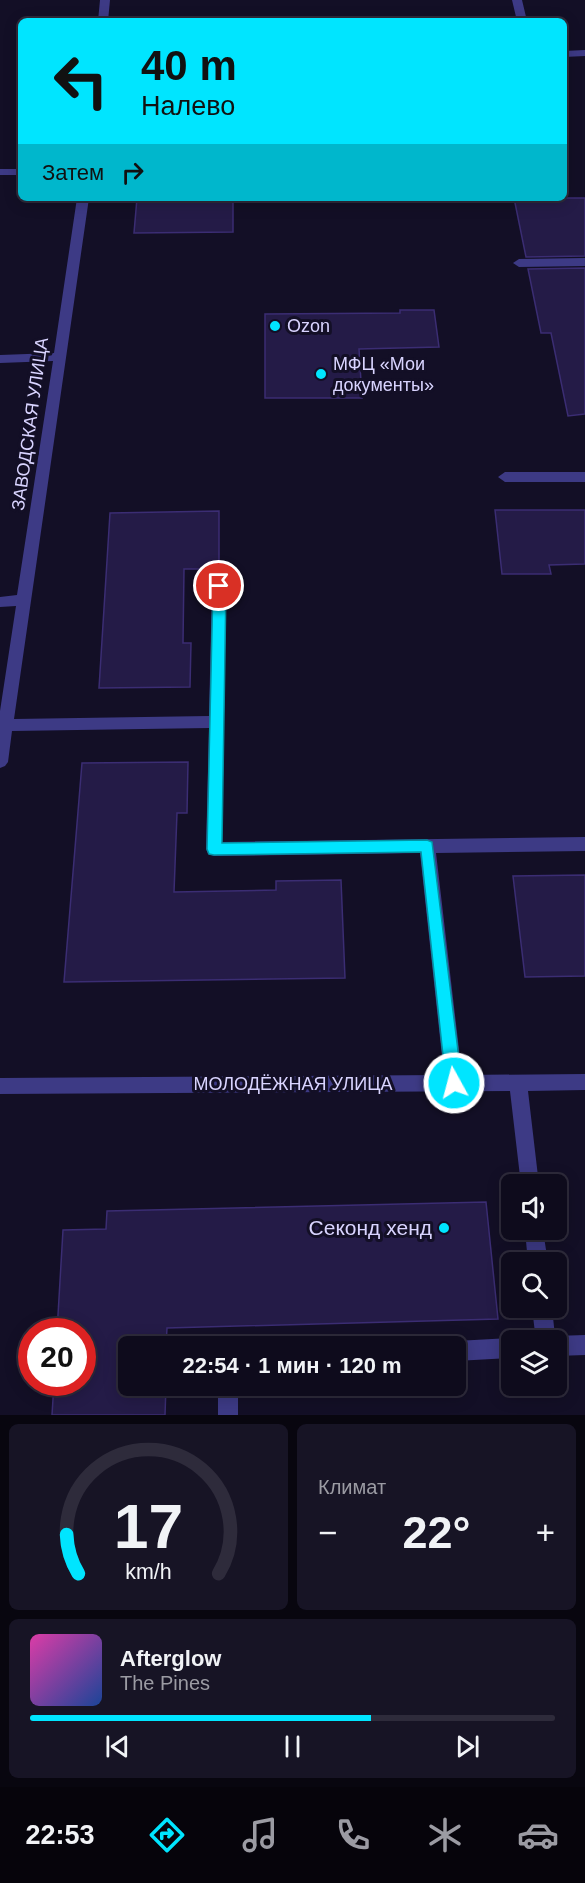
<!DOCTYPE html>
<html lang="ru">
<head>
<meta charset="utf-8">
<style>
  :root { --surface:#0e0b1c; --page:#171425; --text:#f1f3f6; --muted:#9b9ba3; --line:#2e2b3b; --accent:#00e5ff }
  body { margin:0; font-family:Arial,sans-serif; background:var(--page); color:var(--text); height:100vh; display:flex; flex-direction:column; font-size:22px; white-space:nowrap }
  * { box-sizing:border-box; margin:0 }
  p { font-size:20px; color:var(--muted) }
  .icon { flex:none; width:33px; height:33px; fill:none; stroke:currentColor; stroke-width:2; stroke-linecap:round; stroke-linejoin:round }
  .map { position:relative; height:1415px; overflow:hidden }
  .sheet { display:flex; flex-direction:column; gap:9px; padding:9px; background:#08060f; flex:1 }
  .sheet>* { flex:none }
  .banner { position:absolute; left:18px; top:18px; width:549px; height:183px; border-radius:9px; box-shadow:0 3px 15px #0003,0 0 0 2px var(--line); background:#00e5ff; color:#111; overflow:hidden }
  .buttons { position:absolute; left:501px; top:1174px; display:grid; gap:12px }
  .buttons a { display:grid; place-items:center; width:66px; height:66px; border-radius:9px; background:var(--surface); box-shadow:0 3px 15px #0003,0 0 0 2px var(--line); font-size:30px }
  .speed { position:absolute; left:18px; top:1318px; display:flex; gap:12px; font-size:30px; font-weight:700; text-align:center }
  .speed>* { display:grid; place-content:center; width:78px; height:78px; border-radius:50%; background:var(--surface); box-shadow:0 3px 15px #0003,0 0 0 2px var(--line); line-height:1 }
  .speed .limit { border:9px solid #d22; background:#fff; color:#111 }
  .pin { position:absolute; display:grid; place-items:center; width:51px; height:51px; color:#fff; margin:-26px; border:3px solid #fff; border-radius:50%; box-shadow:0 2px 6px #0007 }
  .me { position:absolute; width:66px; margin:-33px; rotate:353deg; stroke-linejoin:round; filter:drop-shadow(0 0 4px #0008) }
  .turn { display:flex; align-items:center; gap:21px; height:126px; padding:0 24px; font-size:27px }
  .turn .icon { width:78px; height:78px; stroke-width:2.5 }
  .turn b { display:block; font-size:42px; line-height:51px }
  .then { display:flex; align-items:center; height:57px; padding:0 24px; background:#0003; gap:12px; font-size:22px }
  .big { font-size:45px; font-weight:800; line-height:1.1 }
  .sheet .tile { flex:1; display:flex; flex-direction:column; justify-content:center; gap:9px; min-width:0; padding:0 21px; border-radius:9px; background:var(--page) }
  .sheet .dial { align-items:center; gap:0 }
  .dial svg { height:156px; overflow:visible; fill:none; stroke:var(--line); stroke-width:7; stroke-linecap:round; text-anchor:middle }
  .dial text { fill:var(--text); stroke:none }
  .song { display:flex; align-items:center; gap:18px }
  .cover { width:72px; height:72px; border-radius:9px; background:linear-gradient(135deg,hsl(320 70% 55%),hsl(220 70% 35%)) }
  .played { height:6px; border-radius:3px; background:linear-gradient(90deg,var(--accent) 65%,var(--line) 65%) }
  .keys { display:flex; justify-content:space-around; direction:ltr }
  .heat { display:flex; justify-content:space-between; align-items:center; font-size:33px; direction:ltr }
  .sheet .tiles { flex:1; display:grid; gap:9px; grid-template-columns:1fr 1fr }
  .tile:last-child { grid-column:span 2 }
  .trip { position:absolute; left:118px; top:1336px; width:348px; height:60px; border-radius:9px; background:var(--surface); box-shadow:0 3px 15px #0003,0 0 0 2px var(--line); font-weight:800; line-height:60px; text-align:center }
  .tab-bar { display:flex; height:96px; justify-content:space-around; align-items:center; background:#06040b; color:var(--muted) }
  .tab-bar .icon { width:42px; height:42px }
  .tab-bar .on { color:var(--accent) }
  .tab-bar b { font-size:27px; color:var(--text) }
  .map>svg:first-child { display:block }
</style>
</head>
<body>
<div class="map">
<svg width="585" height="1415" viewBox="0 0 585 1415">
  <rect width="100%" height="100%" fill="#130f26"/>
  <path fill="#241b47" stroke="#3b2d73" stroke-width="1.5" d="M137 198H233V232L134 233Z
    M514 198H585V256L526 257Z
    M585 268V414L568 416 551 333H541L528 269Z
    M400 310H434L439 347 359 349 362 398H265V314L400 313Z
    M495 510H585V564L549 565 551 574H502Z
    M219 511V569H184L183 643H191L190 687 99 688 110 513Z
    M188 762 187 813H177L174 892 276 890V881L341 880 345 978 64 982 82 763Z
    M585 875V976L525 977 513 876Z
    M486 1202 498 1319 167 1328 166 1347H129V1386H166L165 1415H52L54 1383H82V1332H57L63 1230 106 1229 107 1211Z"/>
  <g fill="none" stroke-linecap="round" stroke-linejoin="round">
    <path fill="#3d3a85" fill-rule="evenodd" d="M100 0H110L108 21H98Z
      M512 0H522L527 21H517Z
      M585 50V56L564 57V51Z
      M0 169H21V175H0Z
      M77 198H89L14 719 209 716 212 586 219 581 226 586 222 842 585 837V851L436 853 462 1075 585 1074V1090L528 1091 539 1185H521L510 1091 0 1094V1078L444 1075 420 853 214 856 208 854 206 849 209 728 12 731 8 762 5 766 0 768V711L16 606 0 607V597L17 595 53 361 0 363V355L54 353Z
      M585 258V266L519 267 513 263 519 259Z
      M505 472H585V482H505L498 477Z
      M525 1230H543L548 1263H528Z
      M532 1308H552L555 1336 585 1335V1355L556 1356V1341H536Z
      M512 1338 519 1341H512V1358L456 1361V1347H448L456 1341Z
      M218 1386H238V1415H218Z"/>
  </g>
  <path fill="#00e5ff" stroke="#0095a6" stroke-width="1.5" d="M219 581 226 586 222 843 427 840 432 842 462 1083 459 1089 454 1091 448 1089 446 1083 421 852 214 855 209 854 207 849 213 586Z"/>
  <g fill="#00e5ff" stroke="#130f26" stroke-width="2">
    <circle cx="275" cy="326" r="6"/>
    <circle cx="321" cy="374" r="6"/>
    <circle cx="444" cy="1228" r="6"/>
  </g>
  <g text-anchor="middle" stroke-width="6" stroke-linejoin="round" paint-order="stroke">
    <g font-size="18" fill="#d9d4ff" stroke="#130f26" text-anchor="start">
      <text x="287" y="332">Ozon</text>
      <text x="333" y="370">МФЦ «Мои<tspan x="333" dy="21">документы»</tspan></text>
    </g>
    <g font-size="18" fill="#d9d4ff" stroke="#130f26">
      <text transform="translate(30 424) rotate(-82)" y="6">ЗАВОДСКАЯ УЛИЦА</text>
      <text x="293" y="1090">МОЛОДЁЖНАЯ УЛИЦА</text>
    </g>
    <g font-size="21" fill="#d9d4ff" stroke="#130f26" text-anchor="end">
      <text x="432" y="1235">Секонд хенд</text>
    </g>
  </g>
</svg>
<div class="buttons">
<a><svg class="icon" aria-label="sound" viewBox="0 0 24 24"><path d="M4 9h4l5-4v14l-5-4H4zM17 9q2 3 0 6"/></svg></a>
<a><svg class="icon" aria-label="search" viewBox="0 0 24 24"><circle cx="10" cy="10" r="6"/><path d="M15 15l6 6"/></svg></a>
<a><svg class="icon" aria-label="layers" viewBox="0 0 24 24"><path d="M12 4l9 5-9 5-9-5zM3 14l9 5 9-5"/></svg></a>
</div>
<div class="speed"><div class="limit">20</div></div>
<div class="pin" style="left:219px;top:586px;background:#d93025"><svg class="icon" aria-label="arrive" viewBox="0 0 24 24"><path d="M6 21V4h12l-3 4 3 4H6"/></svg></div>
<svg class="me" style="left:454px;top:1083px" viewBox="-20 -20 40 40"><circle r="17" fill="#00e5ff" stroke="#fff" stroke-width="3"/><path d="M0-11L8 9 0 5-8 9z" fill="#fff"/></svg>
<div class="trip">22:54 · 1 мин · 120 m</div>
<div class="banner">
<div class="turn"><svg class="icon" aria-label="left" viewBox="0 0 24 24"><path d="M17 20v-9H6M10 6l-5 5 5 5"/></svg><div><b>40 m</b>Налево</div></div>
<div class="then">Затем<svg class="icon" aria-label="right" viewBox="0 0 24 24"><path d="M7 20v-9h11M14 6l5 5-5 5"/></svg></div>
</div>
</div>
<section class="sheet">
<div class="tiles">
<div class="tile dial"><svg viewBox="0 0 100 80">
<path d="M14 69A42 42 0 1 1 86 69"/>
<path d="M14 69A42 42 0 0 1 8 49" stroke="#00e5ff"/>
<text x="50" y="56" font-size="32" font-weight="700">17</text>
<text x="50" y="72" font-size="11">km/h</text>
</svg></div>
<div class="tile"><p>Климат</p>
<div class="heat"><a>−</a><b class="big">22°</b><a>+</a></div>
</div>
<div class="tile">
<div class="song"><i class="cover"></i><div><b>Afterglow</b><p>The Pines</p></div></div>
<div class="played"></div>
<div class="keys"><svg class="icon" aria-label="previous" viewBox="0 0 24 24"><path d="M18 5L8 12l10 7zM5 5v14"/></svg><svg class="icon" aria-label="pause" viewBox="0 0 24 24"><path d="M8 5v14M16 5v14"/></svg><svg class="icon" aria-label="next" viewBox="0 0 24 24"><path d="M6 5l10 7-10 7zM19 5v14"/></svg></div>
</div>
</div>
</section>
<nav class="tab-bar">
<b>22:53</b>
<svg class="icon on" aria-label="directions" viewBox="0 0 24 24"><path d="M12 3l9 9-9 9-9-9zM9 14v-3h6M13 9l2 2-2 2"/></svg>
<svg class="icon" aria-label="music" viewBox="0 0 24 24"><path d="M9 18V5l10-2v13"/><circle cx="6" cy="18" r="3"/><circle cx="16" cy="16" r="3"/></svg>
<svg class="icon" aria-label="phone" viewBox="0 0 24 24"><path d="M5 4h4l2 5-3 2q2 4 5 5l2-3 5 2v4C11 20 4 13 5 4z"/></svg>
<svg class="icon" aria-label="climate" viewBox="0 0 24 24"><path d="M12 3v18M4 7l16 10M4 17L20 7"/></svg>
<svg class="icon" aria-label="car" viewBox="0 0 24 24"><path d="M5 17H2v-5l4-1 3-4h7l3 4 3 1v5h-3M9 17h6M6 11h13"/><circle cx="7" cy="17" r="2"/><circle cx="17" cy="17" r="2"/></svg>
</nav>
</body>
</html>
